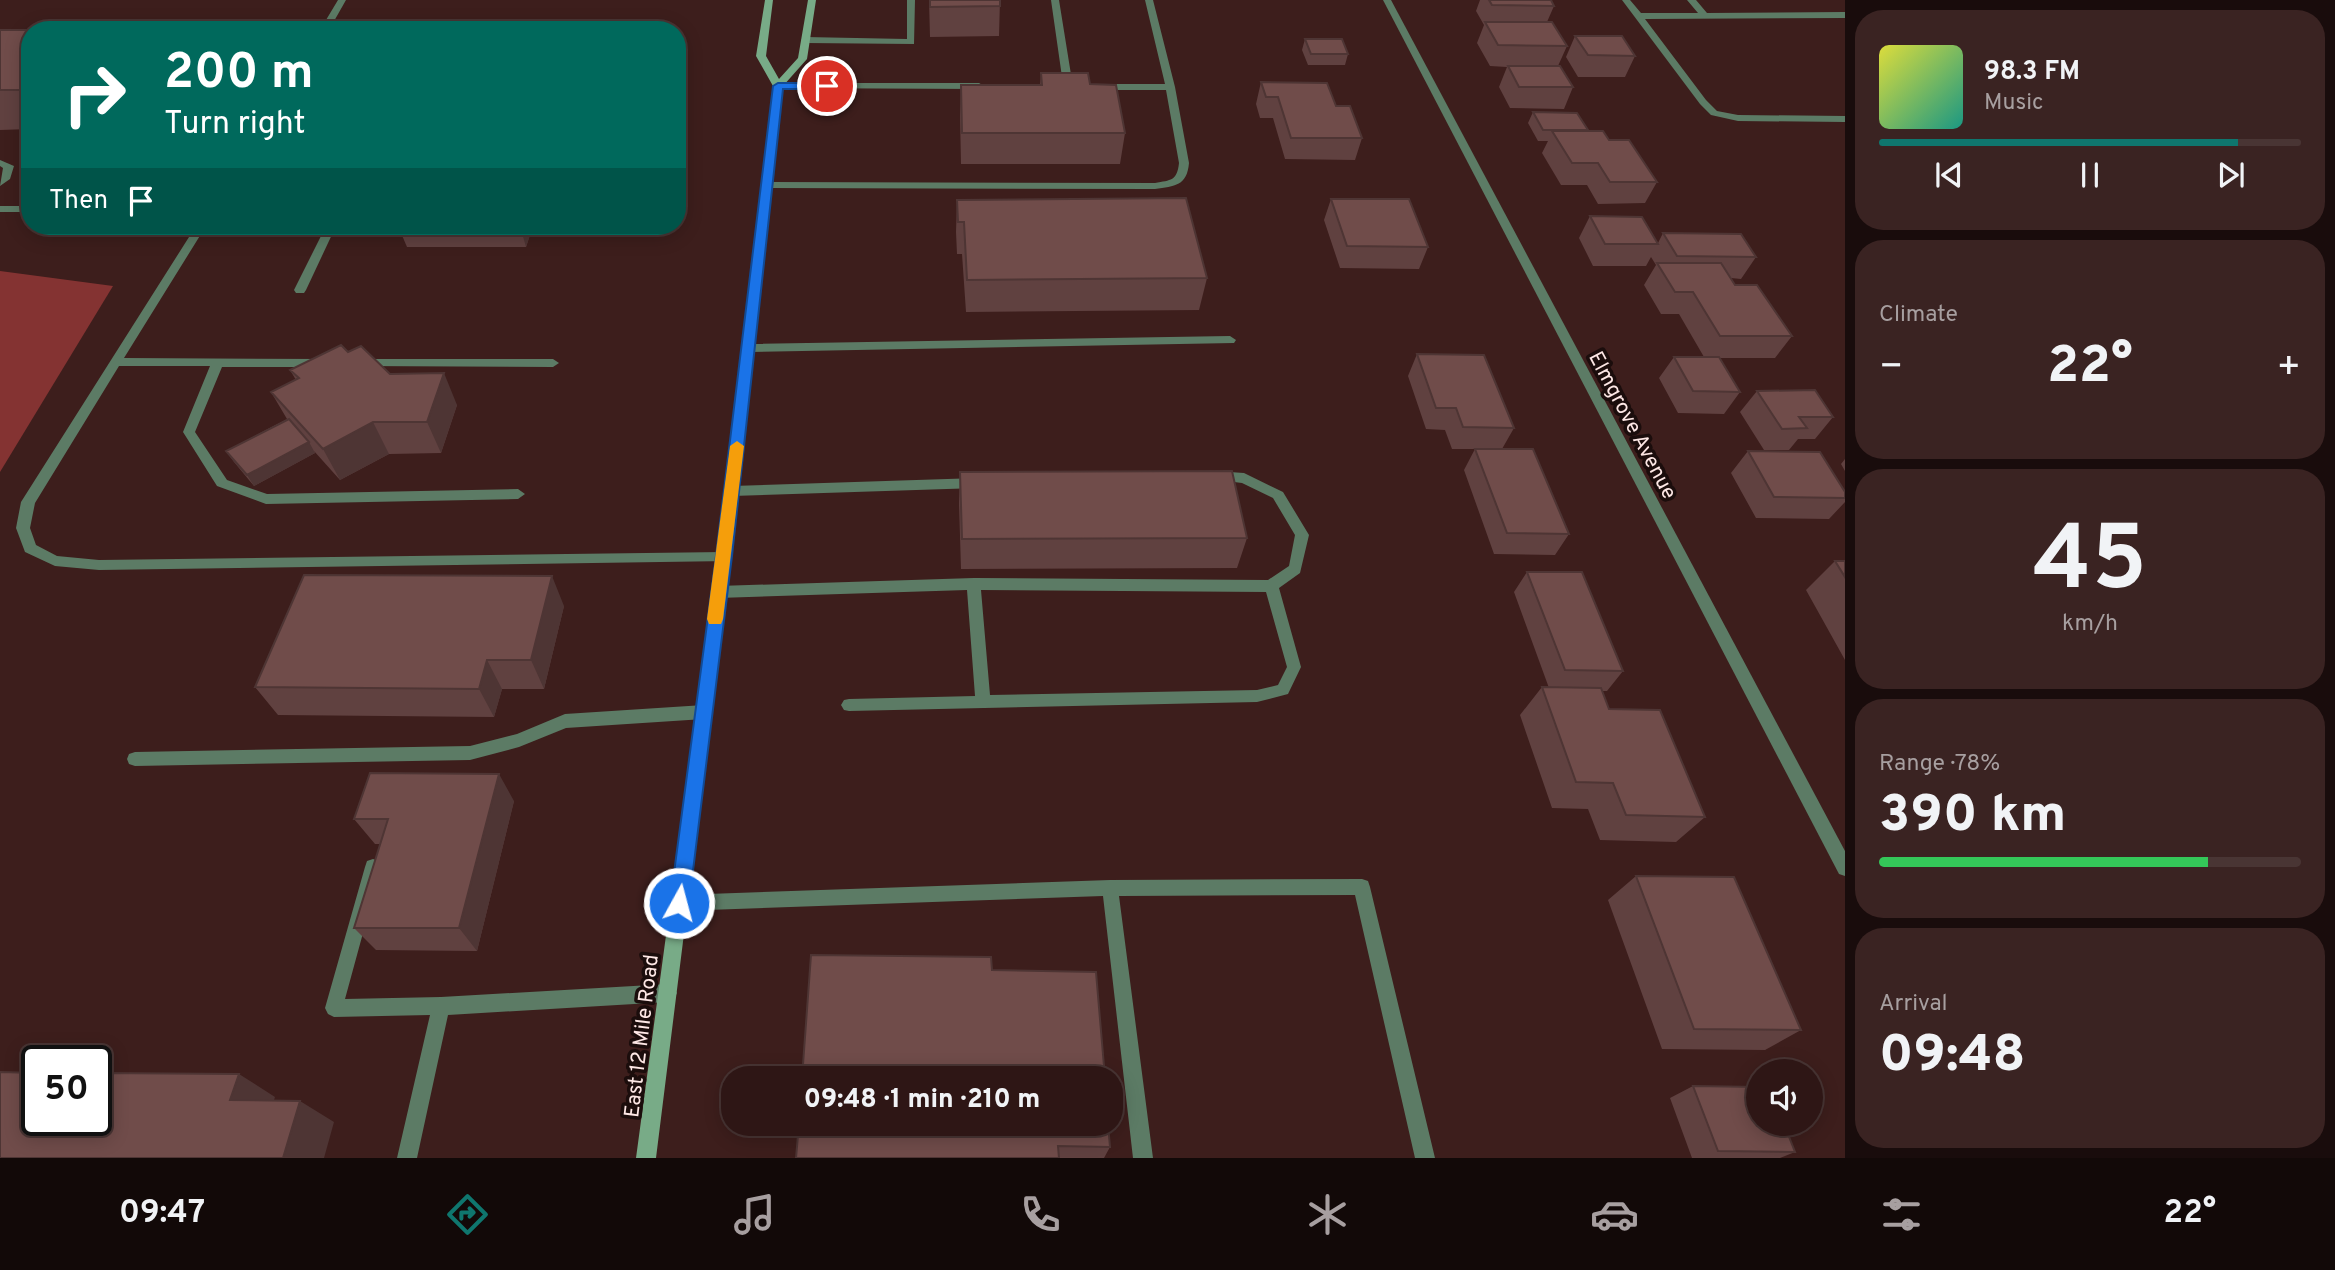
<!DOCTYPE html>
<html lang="en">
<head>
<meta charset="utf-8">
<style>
  :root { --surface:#2e1615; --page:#3a2322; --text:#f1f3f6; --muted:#a79fa0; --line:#493534; --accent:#0f766e }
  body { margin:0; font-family:Overpass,sans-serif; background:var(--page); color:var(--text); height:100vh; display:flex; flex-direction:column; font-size:26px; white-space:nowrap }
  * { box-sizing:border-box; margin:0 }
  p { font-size:23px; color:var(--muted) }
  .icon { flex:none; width:38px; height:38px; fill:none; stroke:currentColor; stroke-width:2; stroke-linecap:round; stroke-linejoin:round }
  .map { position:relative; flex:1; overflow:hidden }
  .side { display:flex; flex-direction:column; gap:10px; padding:10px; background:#190c0c; width:490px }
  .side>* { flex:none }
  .top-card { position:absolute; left:21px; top:21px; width:665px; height:214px; border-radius:28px; box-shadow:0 4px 18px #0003,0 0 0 2px var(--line); background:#00695c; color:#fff; overflow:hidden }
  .controls { position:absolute; left:1746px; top:1059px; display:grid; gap:14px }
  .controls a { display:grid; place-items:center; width:77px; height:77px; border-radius:50%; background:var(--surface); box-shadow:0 4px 18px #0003,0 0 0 2px var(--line); font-size:35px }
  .speed { position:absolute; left:21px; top:1045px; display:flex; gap:14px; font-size:35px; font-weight:700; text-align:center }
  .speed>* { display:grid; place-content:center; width:91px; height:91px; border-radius:50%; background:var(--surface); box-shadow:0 4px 18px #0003,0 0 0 2px var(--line); line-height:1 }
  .speed .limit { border:4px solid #111; border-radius:10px; background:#fff; color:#111 }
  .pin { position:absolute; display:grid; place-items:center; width:60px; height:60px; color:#fff; margin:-30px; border:4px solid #fff; border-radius:50%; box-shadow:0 2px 7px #0007 }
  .me { position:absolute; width:77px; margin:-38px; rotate:7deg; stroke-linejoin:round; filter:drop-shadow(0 0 5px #0008) }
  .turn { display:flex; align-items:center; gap:24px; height:147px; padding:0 28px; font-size:32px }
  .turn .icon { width:91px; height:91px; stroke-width:2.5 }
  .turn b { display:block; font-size:49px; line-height:60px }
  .then { display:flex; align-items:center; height:66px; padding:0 28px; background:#0003; gap:14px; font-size:26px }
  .big { font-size:52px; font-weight:800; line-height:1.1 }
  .side .tile { flex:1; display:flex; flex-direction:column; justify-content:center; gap:10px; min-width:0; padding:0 24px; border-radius:28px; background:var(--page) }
  .side .dial { align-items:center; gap:0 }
  .dial b { font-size:91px; line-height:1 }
  .song { display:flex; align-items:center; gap:21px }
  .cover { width:84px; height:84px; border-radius:10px; background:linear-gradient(135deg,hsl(60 70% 55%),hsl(170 70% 35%)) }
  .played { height:7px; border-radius:4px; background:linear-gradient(90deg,var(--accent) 85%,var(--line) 85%) }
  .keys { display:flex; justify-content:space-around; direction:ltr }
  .heat { display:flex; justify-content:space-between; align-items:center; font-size:38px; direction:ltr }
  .charge { height:10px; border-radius:5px; background:linear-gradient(90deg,#34c759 78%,var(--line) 0) }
  .trip { position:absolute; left:721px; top:1066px; width:402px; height:70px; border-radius:28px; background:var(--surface); box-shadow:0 4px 18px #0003,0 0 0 2px var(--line); font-weight:800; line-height:70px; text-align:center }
  .menu { display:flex; height:112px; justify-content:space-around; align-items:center; background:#120908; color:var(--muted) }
  .menu .icon { width:49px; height:49px }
  .menu .current { color:var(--accent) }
  .menu b { font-size:32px; color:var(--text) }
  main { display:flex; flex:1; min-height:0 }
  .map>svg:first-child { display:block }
</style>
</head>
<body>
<main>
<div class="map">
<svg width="1845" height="1158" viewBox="0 0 1845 1158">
  <rect width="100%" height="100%" fill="#3d1e1c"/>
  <path fill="#843332" d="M0 271 113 286 0 472Z"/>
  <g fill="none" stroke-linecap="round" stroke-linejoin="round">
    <path fill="#5c7b65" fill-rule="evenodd" d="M338 0H346L329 30H320Z
      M907 0H915L914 44 805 43 801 40 805 37 907 39Z
      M1051 0H1059L1073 87 1068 90 1057 87 1063 84Z
      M1145 0H1153L1175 87 1189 163C1187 186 1175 186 1155 189L768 188 763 185 768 182 1155 183C1171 180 1177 181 1179 163L1166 90H1097L1092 87 1097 84H1165Z
      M1622 0H1630L1641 13H1698L1687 0H1696L1707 13 1845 12V18L1645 19 1706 100 1717 111 1738 115 1845 116V122L1738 121 1711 115 1700 104Z
      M778 83H979L984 86 979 89 775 88V84Z
      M0 160 14 166 10 179 0 186 3 168 0 166Z
      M0 206H30V212H0Z
      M196 226H206L124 358 324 359 330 363 324 367H222L195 432 227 480 267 494 518 489 525 494 518 499 266 504 217 486 183 432 210 366H119L35 503 30 528 36 545 57 556 99 560 724 552 729 553 731 557 729 561 99 570 55 566 25 552 16 528 21 502Z
      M326 226H336L306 290 304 293H296L294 290Z
      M1230 336 1236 340 1234 343 749 352 743 348 749 344Z
      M362 359H553L559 363 553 367 358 366 356 363Z
      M1215 471 1244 473 1283 492 1309 535 1300 573 1279 588 1301 667 1288 694 1257 702 849 711 844 710 841 705 844 700 849 699 975 696 967 590 718 598 713 596 711 592 713 588 718 586 974 578 1268 580 1289 566 1295 535 1273 498 1242 483 1210 479 1208 476ZM981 590 1266 592 1287 667 1278 685 1257 690 990 695Z
      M978 478 985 483 978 488 732 496 725 491 732 486Z
      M704 705 709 707 712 712 709 717 704 719 566 728 519 747 470 760 135 766 129 764 127 759 129 754 135 752 470 746 517 734 565 714Z
      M373 859 379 861 381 867 345 999 441 997 668 984 674 987 677 993 674 999 668 1002 448 1015 417 1158H397L430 1015 334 1017 328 1014 325 1008 365 867 367 861Z
      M1362 879 1368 881 1370 887 1435 1158H1415L1355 895 1119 896 1153 1158H1133L1103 896 679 911 673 909 670 903 673 897 679 895 1110 880Z"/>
    <path fill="#5c7b65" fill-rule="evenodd" d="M1383 0H1391L1845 851V876L1839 874Z"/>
    <path fill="#78ab87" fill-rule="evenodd" d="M765 0H773L766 56 779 79 798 58 808 0H816L807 59 783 86 731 557 656 1158H636L717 557 773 86 756 56Z"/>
  </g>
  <path fill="#604140" d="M929 0H1000L999 36 930 37Z
    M1480 0H1551L1554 6 1547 22 1567 46 1558 66 1573 87 1564 109 1510 108 1499 87 1507 67 1490 66 1477 43 1484 25 1476 11Z
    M0 30H30V129L0 130Z
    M1575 36 1635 56 1625 77H1578L1566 57Z
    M1305 39 1348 54 1345 65H1308L1302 50Z
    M1041 73 1090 84 1125 133 1120 164H961L960 116 961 85H1040Z
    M1261 82 1336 106 1362 138 1355 160 1285 159 1273 118H1260L1256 104Z
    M1533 112 1587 131 1609 140 1657 182 1645 203 1598 204 1587 185H1561L1542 153 1548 141H1538L1528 123Z
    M1331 199 1428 247 1419 269 1340 268 1324 220Z
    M957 200 1207 278 1199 310 966 312 962 254H957L956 232Z
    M1590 216 1658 243 1663 233 1756 257 1741 279 1731 278 1735 285 1792 336 1775 358H1720L1740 392 1724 414 1678 413 1659 378 1674 357H1704L1679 314H1661L1644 285 1656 265 1651 257 1646 266H1593L1579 238Z
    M398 226H533L526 247H407Z
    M348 352 390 374 457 405 441 453 389 454 340 480 314 451 315 453 254 486 234 462 226 451 287 419 271 392 296 380 290 370Z
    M1417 354 1514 428 1502 449 1569 534 1555 555 1494 554 1464 470 1475 449H1452L1445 430 1426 429 1408 376Z
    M1757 391 1833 417 1815 439H1798L1789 450H1764L1740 412Z
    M1748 451 1845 492V502L1829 519 1756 518 1731 473Z
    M1845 459V471L1841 464Z
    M960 472 1247 538 1237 568 961 569 959 503Z
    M1835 561H1845V660L1806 590Z
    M1527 572 1623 671 1607 691H1602L1609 709 1705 817 1676 842 1600 840 1588 809 1552 808 1520 715 1542 687 1549 688 1514 592Z
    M564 606 544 689H502L494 717 278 715 255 687Z
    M514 801 477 951 376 950 354 928 380 844H375L354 819Z
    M1636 876 1801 1030 1765 1050 1662 1049 1608 900Z
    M1693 1086 1795 1152 1780 1158H1692L1670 1098Z
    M799 1124 1110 1147 1104 1158H796Z"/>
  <path fill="#4e3534" d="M520 226H533L526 247Z
    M444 373 457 405 441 453 427 422Z
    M373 422 389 454 340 480 323 449Z
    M309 442 315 453 254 486 247 475Z
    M552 576 564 606 544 689 531 660Z
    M487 660 502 689 494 717 479 689Z
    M499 774 514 801 477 951 459 928Z
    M239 1074 275 1097 267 1122 230 1100Z
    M300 1101 334 1122 324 1158H283Z"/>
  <path fill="#704c4a" stroke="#4e3534" stroke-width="2" d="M930 0H1000V6L930 7Z
    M1489 0H1551L1554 6 1492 5Z
    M1485 22H1552L1567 46 1498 45Z
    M0 30H30V90H0Z
    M1575 36H1622L1635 56 1588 55Z
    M1305 39H1342L1348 54H1311Z
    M1508 66H1560L1573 87H1519Z
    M1041 73H1088L1090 84 1116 85 1125 133H962L961 85H1042Z
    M1261 82 1327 83 1336 106H1350L1362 138H1291L1278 97H1266Z
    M1533 112 1577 113 1588 130H1543Z
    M1552 131H1603L1609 140H1629L1657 182H1610L1598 163H1572Z
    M1186 198 1207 278 967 280 964 222H958L957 200Z
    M1331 199H1409L1428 247 1347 246Z
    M1590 216 1642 217 1658 244H1605Z
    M1663 233 1741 234 1756 257 1677 256Z
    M1657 263H1721L1735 285H1757L1792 336H1720L1693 292H1675Z
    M341 345 348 352 361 346 390 374 444 373 427 422H373L323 449 271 392 299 378 290 370Z
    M1417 354 1484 355 1514 428 1463 427 1456 408H1436Z
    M1674 357H1719L1740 392 1693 391Z
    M1815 390 1833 417H1799L1807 428 1782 429 1757 391Z
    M289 419 309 442 247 475 226 451Z
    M1475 449H1533L1569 534 1507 533Z
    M1748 451 1820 452 1845 492V498L1774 497Z
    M1232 471 1247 538 962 539 960 472Z
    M1835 561H1845V577Z
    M1527 572H1582L1623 671 1565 670Z
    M304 575 552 576 531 660H487L479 689 255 687Z
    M1542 687 1601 688 1609 709 1660 710 1705 817 1626 815 1613 783 1576 782Z
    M370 773 499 774 459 928H354L388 819H354Z
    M1636 876 1734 877 1801 1030 1694 1029Z
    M811 955 991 957 992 970 1096 972 1105 1078H802Z
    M0 1072 37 1073V1120H96V1073L239 1074 230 1100 300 1101 283 1158H0Z
    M1693 1086 1759 1087V1124H1784L1795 1152 1718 1151Z
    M799 1124H1108L1110 1147 1058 1146 1059 1158H796Z"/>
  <path fill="#1a73e8" stroke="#114b97" stroke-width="2" d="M827 83 832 86 830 89H783L732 556 689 903 686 910 679 912 673 910 670 903 716 556 773 86 778 83Z"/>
  <path fill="#f59e0b" d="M737 441 744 446 723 619 721 624H709L707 619 730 446Z"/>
  <g text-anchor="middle" stroke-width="7" stroke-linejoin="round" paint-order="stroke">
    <g font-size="21" fill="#fde7e5" stroke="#1b0d0c">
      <text transform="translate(1633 425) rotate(62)" y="7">Elmgrove Avenue</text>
      <text transform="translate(641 1036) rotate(-83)" y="7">East 12 Mile Road</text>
    </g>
  </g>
</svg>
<div class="controls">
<a><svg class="icon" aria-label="sound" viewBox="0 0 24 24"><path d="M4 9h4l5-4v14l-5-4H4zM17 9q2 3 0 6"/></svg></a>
</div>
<div class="speed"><div class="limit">50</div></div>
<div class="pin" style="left:827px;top:86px;background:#d93025"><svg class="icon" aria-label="arrive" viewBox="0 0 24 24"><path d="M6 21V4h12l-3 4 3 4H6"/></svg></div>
<svg class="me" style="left:679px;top:903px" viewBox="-20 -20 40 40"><circle r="17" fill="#1a73e8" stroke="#fff" stroke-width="3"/><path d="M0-11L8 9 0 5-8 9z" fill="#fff"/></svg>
<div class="trip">09:48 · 1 min · 210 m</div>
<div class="top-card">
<div class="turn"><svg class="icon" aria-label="right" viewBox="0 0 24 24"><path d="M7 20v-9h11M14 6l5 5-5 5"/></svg><div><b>200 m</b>Turn right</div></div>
<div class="then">Then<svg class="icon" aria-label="arrive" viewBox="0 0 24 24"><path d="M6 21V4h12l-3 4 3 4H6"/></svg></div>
</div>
</div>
<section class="side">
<div class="tile">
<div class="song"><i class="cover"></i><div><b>98.3 FM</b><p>Music</p></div></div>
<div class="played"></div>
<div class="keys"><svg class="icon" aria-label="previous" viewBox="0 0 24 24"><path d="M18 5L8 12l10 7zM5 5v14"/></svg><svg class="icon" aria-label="pause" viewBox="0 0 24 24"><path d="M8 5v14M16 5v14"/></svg><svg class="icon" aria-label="next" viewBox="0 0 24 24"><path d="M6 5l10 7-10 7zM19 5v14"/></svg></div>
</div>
<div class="tile"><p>Climate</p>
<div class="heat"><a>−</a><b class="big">22°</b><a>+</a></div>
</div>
<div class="tile dial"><b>45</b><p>km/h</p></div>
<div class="tile"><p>Range · 78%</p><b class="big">390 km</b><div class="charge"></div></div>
<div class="tile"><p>Arrival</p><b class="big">09:48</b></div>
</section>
</main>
<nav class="menu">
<b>09:47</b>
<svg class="icon current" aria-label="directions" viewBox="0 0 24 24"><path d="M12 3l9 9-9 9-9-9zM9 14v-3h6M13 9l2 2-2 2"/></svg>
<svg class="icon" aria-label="music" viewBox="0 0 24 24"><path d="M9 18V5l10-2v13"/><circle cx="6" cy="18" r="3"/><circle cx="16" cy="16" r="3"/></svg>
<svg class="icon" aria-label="phone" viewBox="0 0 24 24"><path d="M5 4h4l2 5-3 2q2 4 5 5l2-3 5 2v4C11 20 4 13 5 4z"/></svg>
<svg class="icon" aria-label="climate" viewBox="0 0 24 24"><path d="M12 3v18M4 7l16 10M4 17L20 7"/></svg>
<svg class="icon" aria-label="car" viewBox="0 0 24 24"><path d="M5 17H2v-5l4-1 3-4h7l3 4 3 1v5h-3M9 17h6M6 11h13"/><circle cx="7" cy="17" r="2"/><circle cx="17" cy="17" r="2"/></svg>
<svg class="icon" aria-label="filters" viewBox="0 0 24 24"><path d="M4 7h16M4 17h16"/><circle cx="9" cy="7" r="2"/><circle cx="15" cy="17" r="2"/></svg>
<b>22°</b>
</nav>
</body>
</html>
